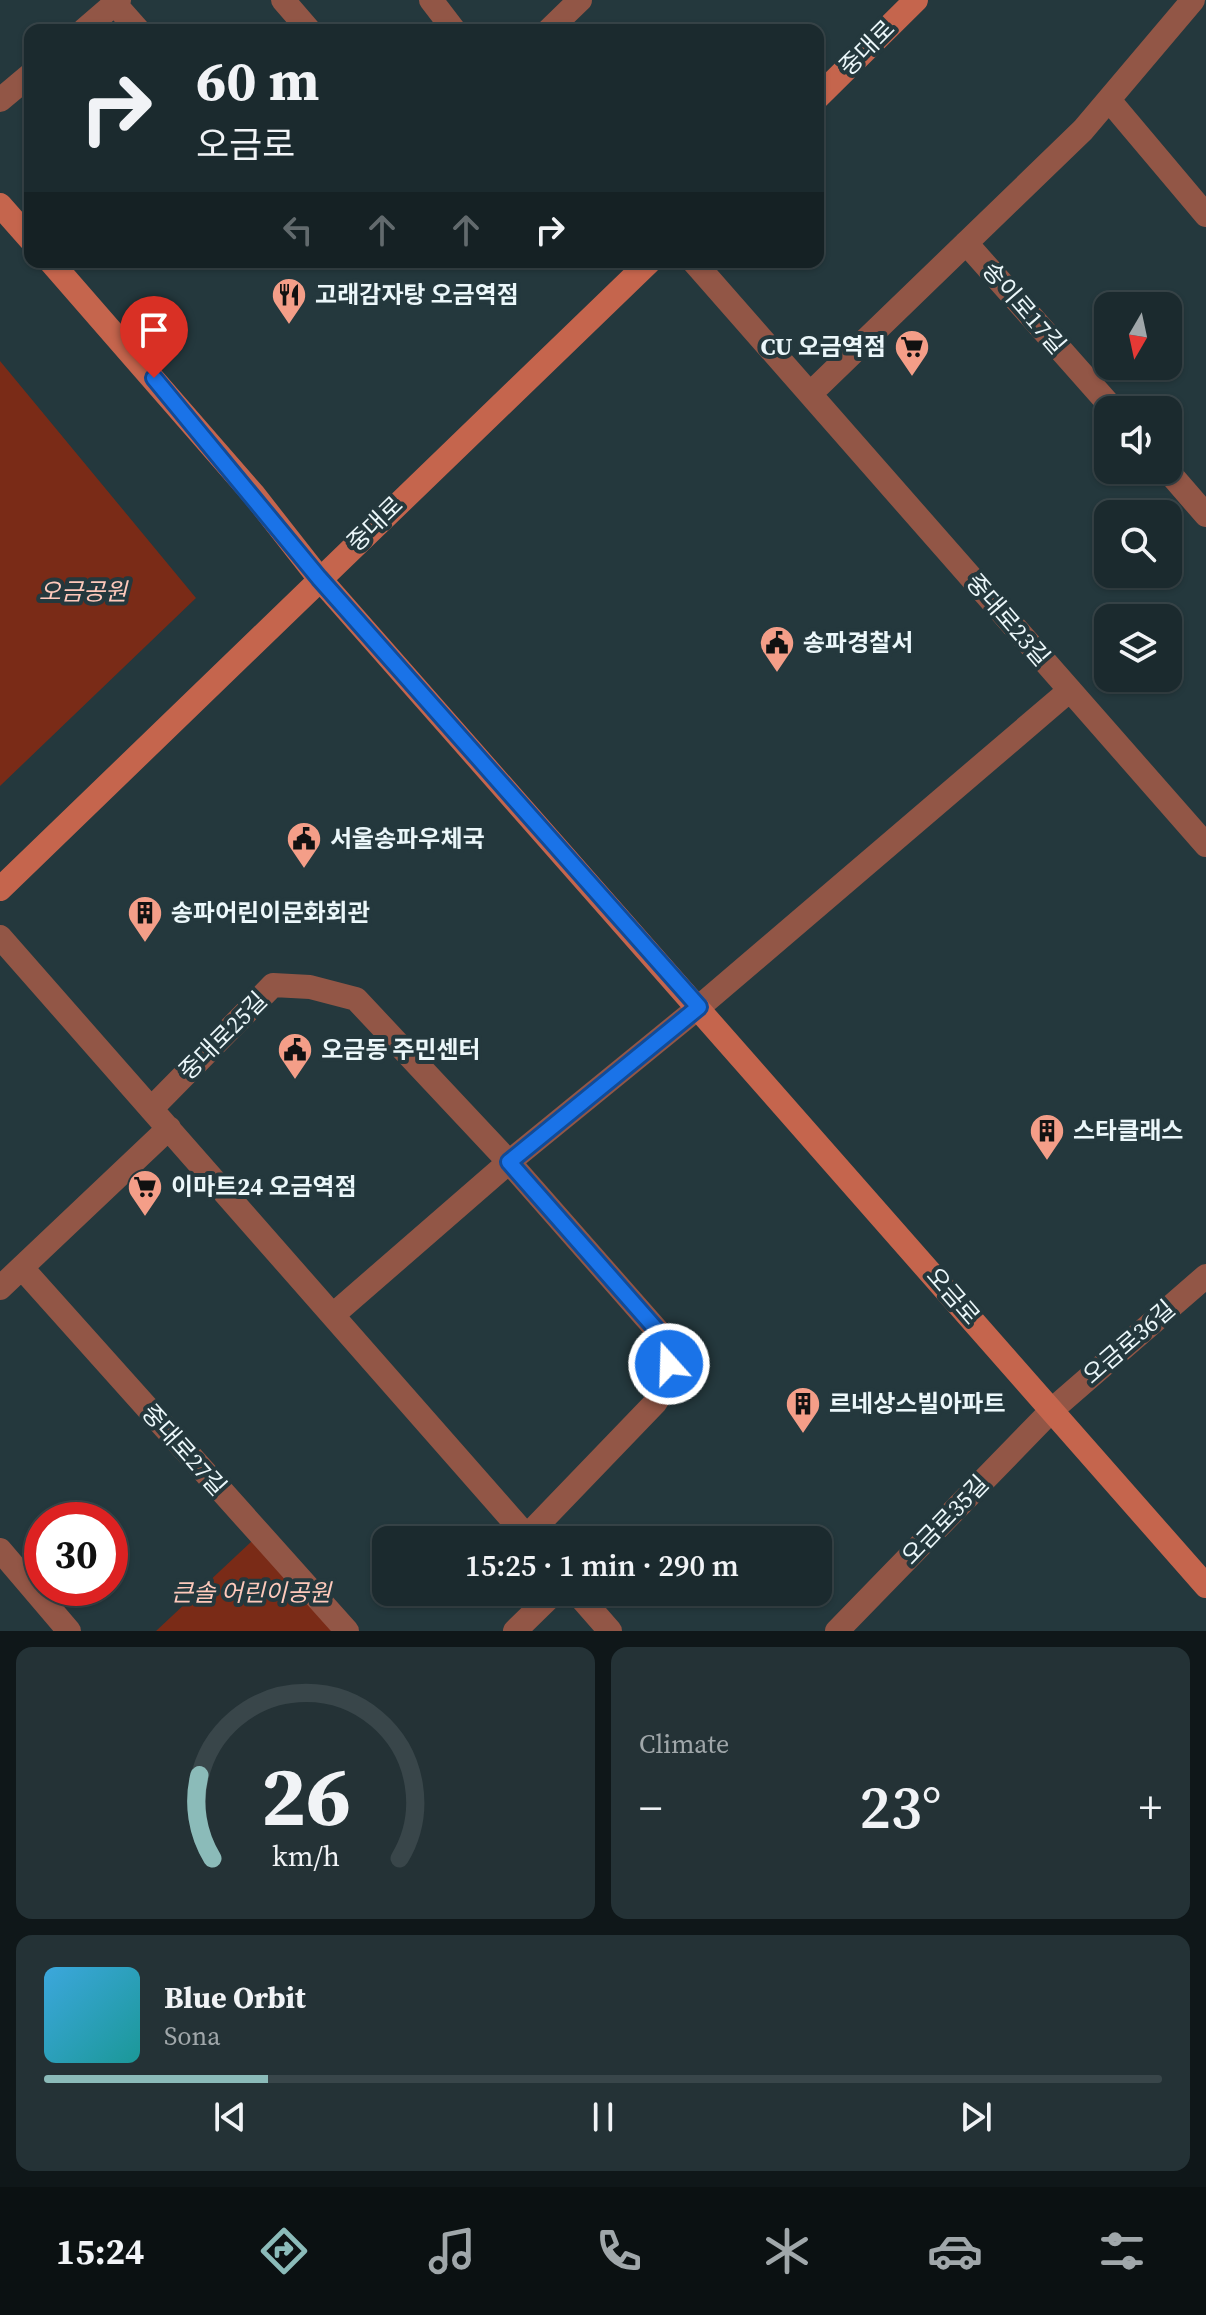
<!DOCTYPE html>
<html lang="en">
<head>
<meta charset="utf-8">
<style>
  :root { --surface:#1b2a2e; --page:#243236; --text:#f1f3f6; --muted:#a0a7aa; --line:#39464a; --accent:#8bbbb9 }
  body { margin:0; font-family:"Source Serif 4","Noto Sans KR",serif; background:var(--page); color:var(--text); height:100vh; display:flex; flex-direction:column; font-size:30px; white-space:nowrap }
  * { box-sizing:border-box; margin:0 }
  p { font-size:26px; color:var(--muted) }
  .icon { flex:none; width:44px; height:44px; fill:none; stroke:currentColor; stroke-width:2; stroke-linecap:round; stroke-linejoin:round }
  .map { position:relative; height:1631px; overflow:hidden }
  .sheet { display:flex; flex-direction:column; gap:16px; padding:16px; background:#0f1719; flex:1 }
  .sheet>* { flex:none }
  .hud { position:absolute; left:24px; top:24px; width:800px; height:244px; border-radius:16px; box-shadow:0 2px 6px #0004,0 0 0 2px var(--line); background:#1b2a2e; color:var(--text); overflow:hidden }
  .needle { width:52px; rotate:189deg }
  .controls { position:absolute; left:1094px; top:292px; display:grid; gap:16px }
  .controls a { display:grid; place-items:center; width:88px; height:88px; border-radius:16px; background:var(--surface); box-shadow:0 2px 6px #0004,0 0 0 2px var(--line); font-size:40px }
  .speed { position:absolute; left:24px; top:1502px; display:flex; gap:16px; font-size:40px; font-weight:700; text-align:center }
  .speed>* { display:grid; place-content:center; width:104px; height:104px; border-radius:50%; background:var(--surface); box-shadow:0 2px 6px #0004,0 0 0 2px var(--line); line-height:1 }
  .speed .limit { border:12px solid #d22; background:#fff; color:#111 }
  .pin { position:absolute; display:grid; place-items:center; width:68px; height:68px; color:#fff; margin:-82px -34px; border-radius:50% 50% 50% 0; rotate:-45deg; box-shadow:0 0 8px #0007 }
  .pin .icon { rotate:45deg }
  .me { position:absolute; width:88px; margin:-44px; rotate:340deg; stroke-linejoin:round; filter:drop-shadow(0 0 6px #0008) }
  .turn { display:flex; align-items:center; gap:28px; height:168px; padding:0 40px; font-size:36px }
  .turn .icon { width:104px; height:104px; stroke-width:2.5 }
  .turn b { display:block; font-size:56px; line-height:68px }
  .lanes { display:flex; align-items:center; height:76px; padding:0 40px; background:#0003; justify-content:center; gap:40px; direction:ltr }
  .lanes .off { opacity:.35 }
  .big { font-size:60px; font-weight:600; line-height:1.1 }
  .sheet .widget { flex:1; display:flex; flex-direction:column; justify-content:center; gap:12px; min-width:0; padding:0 28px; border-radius:16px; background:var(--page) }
  .sheet .dial { align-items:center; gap:0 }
  .dial svg { height:208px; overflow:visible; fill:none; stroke:var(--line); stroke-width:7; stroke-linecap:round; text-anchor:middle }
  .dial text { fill:var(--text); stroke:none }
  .song { display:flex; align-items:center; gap:24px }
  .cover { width:96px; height:96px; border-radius:12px; background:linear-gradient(135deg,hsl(200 70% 55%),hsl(180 70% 35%)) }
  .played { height:8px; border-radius:4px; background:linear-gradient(90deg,var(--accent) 20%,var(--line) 20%) }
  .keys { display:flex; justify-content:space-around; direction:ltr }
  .heat { display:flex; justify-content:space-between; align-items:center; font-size:44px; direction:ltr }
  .sheet .tiles { flex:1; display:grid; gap:16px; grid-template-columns:1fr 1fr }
  .widget:last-child { grid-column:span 2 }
  .trip { position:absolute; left:372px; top:1526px; width:460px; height:80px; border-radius:16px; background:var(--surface); box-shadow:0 2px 6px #0004,0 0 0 2px var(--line); font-weight:600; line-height:80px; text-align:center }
  .tab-bar { display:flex; height:128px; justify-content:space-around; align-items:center; background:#0b1112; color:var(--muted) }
  .tab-bar .icon { width:56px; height:56px }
  .tab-bar .current { color:var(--accent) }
  .tab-bar b { font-size:36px; color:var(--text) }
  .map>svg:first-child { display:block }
</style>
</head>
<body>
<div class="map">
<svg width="1206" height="1631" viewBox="0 0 1206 1631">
  <rect width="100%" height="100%" fill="#24383d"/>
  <path fill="#7a2b17" d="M0 361 196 598 0 786Z
    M252 1541 337 1631H156Z"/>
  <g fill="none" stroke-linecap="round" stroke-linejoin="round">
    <path stroke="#925646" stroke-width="24" d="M283 0 309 30
      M431 0 454 30
      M115 4 138 30
      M84 30 119 0
      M549 30 580 0
      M0 100 30 75
      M1109 100 1206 215
      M966 243 1114 410
      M694 262 1206 845
      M810 394 1083 130 1193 0
      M1167 470 1206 515
      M0 937 530 1540
      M152 1108 273 985 310 987 356 999 509 1162 670 1345 668 1383 655 1403 527 1536
      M22 1268 347 1631
      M0 1288 169 1128
      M333 1315 509 1162 699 1007 1070 690
      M0 1550 69 1631
      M576 1592 610 1631
      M515 1631 555 1592
      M837 1631 1053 1409 1206 1276"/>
    <path stroke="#c5654d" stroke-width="24" d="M818 97 916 0
      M0 205 30 239
      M51 262 254 495 319 578 1206 1586
      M0 889 649 262"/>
  </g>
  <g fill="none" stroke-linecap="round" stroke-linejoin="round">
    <defs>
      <path id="route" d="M154 378 319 578 699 1007 509 1162 670 1345 669 1364"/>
    </defs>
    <use href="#route" stroke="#114b97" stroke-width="20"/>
    <use href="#route" stroke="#1a73e8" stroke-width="14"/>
  </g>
  <defs>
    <symbol id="restaurant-pin" viewBox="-11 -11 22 30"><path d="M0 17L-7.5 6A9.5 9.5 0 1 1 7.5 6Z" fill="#f49e88" stroke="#24383d"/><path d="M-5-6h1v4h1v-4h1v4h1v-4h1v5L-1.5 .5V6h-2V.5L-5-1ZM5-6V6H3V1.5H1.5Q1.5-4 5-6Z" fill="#111"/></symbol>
    <symbol id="supermarket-pin" viewBox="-11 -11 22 30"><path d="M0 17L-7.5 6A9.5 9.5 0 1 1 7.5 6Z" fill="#f49e88" stroke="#24383d"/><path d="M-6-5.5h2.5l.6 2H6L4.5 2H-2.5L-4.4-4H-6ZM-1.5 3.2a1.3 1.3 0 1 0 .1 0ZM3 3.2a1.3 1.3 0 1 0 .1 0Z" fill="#111"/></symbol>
    <symbol id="civic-pin" viewBox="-11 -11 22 30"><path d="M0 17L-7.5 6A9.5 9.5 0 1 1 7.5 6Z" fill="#f49e88" stroke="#24383d"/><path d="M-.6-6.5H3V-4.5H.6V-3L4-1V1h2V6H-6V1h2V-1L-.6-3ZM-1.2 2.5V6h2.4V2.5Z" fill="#111"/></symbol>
    <symbol id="building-pin" viewBox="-11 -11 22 30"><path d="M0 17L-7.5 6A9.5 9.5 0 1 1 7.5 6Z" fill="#f49e88" stroke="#24383d"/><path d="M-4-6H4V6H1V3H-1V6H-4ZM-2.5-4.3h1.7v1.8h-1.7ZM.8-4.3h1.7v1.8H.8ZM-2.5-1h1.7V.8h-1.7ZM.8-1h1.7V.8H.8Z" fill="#111"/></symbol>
  </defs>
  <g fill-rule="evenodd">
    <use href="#restaurant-pin" x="269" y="275" width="40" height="54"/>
    <use href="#supermarket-pin" x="892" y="327" width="40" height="54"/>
    <use href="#civic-pin" x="757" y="623" width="40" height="54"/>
    <use href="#civic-pin" x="284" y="819" width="40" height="54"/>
    <use href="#building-pin" x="125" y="893" width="40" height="54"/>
    <use href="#civic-pin" x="275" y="1030" width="40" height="54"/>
    <use href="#building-pin" x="1027" y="1111" width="40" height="54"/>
    <use href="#supermarket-pin" x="125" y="1167" width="40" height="54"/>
    <use href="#building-pin" x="783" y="1384" width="40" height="54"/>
  </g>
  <g text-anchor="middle" stroke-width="8" stroke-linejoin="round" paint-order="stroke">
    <g font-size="24" fill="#ebf7fa" stroke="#24383d">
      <text transform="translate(867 48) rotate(-45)" y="8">중대로</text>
      <text transform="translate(1024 308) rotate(49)" y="8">송이로17길</text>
      <text transform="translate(375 524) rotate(-44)" y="8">중대로</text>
      <text transform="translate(1008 620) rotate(49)" y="8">중대로23길</text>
      <text transform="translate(223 1036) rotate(-45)" y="8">중대로25길</text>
      <text transform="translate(953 1296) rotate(49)" y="8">오금로</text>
      <text transform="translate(1129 1342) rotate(-41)" y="8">오금로36길</text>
      <text transform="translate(184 1450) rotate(48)" y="8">중대로27길</text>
      <text transform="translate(945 1520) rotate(-46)" y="8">오금로35길</text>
    </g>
    <g font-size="24" font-weight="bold" fill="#ebf7fa" stroke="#24383d" text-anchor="start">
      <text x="315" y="303">고래감자탕 오금역점</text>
      <text x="886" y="355" text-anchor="end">CU 오금역점</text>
      <text x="803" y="651">송파경찰서</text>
      <text x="330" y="847">서울송파우체국</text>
      <text x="171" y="921">송파어린이문화회관</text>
      <text x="321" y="1058">오금동 주민센터</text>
      <text x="1073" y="1139">스타클래스</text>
      <text x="171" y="1195">이마트24 오금역점</text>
      <text x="829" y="1412">르네상스빌아파트</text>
    </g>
    <g font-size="24" font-style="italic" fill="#fec9bb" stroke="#24383d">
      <text x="83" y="600">오금공원</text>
      <text x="251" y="1601">큰솔 어린이공원</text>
    </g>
  </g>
</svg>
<div class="controls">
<a><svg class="needle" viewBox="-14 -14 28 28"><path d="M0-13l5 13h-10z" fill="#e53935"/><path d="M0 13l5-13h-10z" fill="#a0a7aa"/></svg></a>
<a><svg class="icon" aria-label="sound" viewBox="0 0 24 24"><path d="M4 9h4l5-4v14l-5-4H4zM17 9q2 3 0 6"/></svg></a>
<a><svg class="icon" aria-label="search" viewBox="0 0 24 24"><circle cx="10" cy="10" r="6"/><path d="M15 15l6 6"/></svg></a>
<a><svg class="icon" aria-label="layers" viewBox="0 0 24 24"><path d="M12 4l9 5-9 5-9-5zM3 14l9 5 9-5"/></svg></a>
</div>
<div class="speed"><div class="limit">30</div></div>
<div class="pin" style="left:154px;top:378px;background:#d93025"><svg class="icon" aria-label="arrive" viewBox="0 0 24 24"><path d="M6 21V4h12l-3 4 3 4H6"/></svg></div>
<svg class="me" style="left:669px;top:1364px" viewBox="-20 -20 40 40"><circle r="17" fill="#1a73e8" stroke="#fff" stroke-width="3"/><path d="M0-11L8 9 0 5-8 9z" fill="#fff"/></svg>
<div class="trip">15:25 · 1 min · 290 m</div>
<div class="hud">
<div class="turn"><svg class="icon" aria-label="right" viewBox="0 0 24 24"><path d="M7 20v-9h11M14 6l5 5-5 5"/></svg><div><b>60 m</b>오금로</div></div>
<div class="lanes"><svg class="icon off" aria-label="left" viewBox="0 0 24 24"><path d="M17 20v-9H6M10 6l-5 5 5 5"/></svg><svg class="icon off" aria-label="ahead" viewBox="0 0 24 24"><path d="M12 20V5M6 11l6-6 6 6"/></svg><svg class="icon off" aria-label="ahead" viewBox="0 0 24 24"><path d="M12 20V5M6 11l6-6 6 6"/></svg><svg class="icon" aria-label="right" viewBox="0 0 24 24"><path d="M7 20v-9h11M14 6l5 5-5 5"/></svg></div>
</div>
</div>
<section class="sheet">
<div class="tiles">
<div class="widget dial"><svg viewBox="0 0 100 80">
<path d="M14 69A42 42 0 1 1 86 69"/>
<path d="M14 69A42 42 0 0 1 9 37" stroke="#8bbbb9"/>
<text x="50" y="56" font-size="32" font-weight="700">26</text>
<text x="50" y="72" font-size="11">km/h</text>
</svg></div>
<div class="widget"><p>Climate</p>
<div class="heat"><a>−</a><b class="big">23°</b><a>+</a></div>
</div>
<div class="widget">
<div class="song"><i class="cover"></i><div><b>Blue Orbit</b><p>Sona</p></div></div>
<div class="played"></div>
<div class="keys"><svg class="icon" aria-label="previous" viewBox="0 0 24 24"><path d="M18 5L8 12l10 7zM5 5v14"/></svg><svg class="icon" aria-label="pause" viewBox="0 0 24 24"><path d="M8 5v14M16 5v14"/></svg><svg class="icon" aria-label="next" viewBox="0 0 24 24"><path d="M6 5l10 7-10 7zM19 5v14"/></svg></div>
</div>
</div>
</section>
<nav class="tab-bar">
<b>15:24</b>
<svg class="icon current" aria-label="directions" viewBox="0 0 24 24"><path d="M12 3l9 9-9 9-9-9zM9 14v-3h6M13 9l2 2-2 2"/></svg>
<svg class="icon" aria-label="music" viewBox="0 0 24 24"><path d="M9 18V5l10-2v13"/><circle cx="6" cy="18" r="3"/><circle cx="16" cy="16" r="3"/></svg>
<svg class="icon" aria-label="phone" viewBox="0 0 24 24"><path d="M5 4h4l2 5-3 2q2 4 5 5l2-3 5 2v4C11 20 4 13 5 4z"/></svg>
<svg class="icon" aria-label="climate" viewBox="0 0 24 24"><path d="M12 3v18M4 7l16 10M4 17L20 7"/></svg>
<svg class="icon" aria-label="car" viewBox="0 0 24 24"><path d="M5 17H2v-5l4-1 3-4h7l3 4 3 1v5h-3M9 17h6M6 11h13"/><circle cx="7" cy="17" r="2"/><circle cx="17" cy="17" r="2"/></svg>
<svg class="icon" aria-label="filters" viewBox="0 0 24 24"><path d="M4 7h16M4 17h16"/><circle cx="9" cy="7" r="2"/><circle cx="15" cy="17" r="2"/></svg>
</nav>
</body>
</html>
